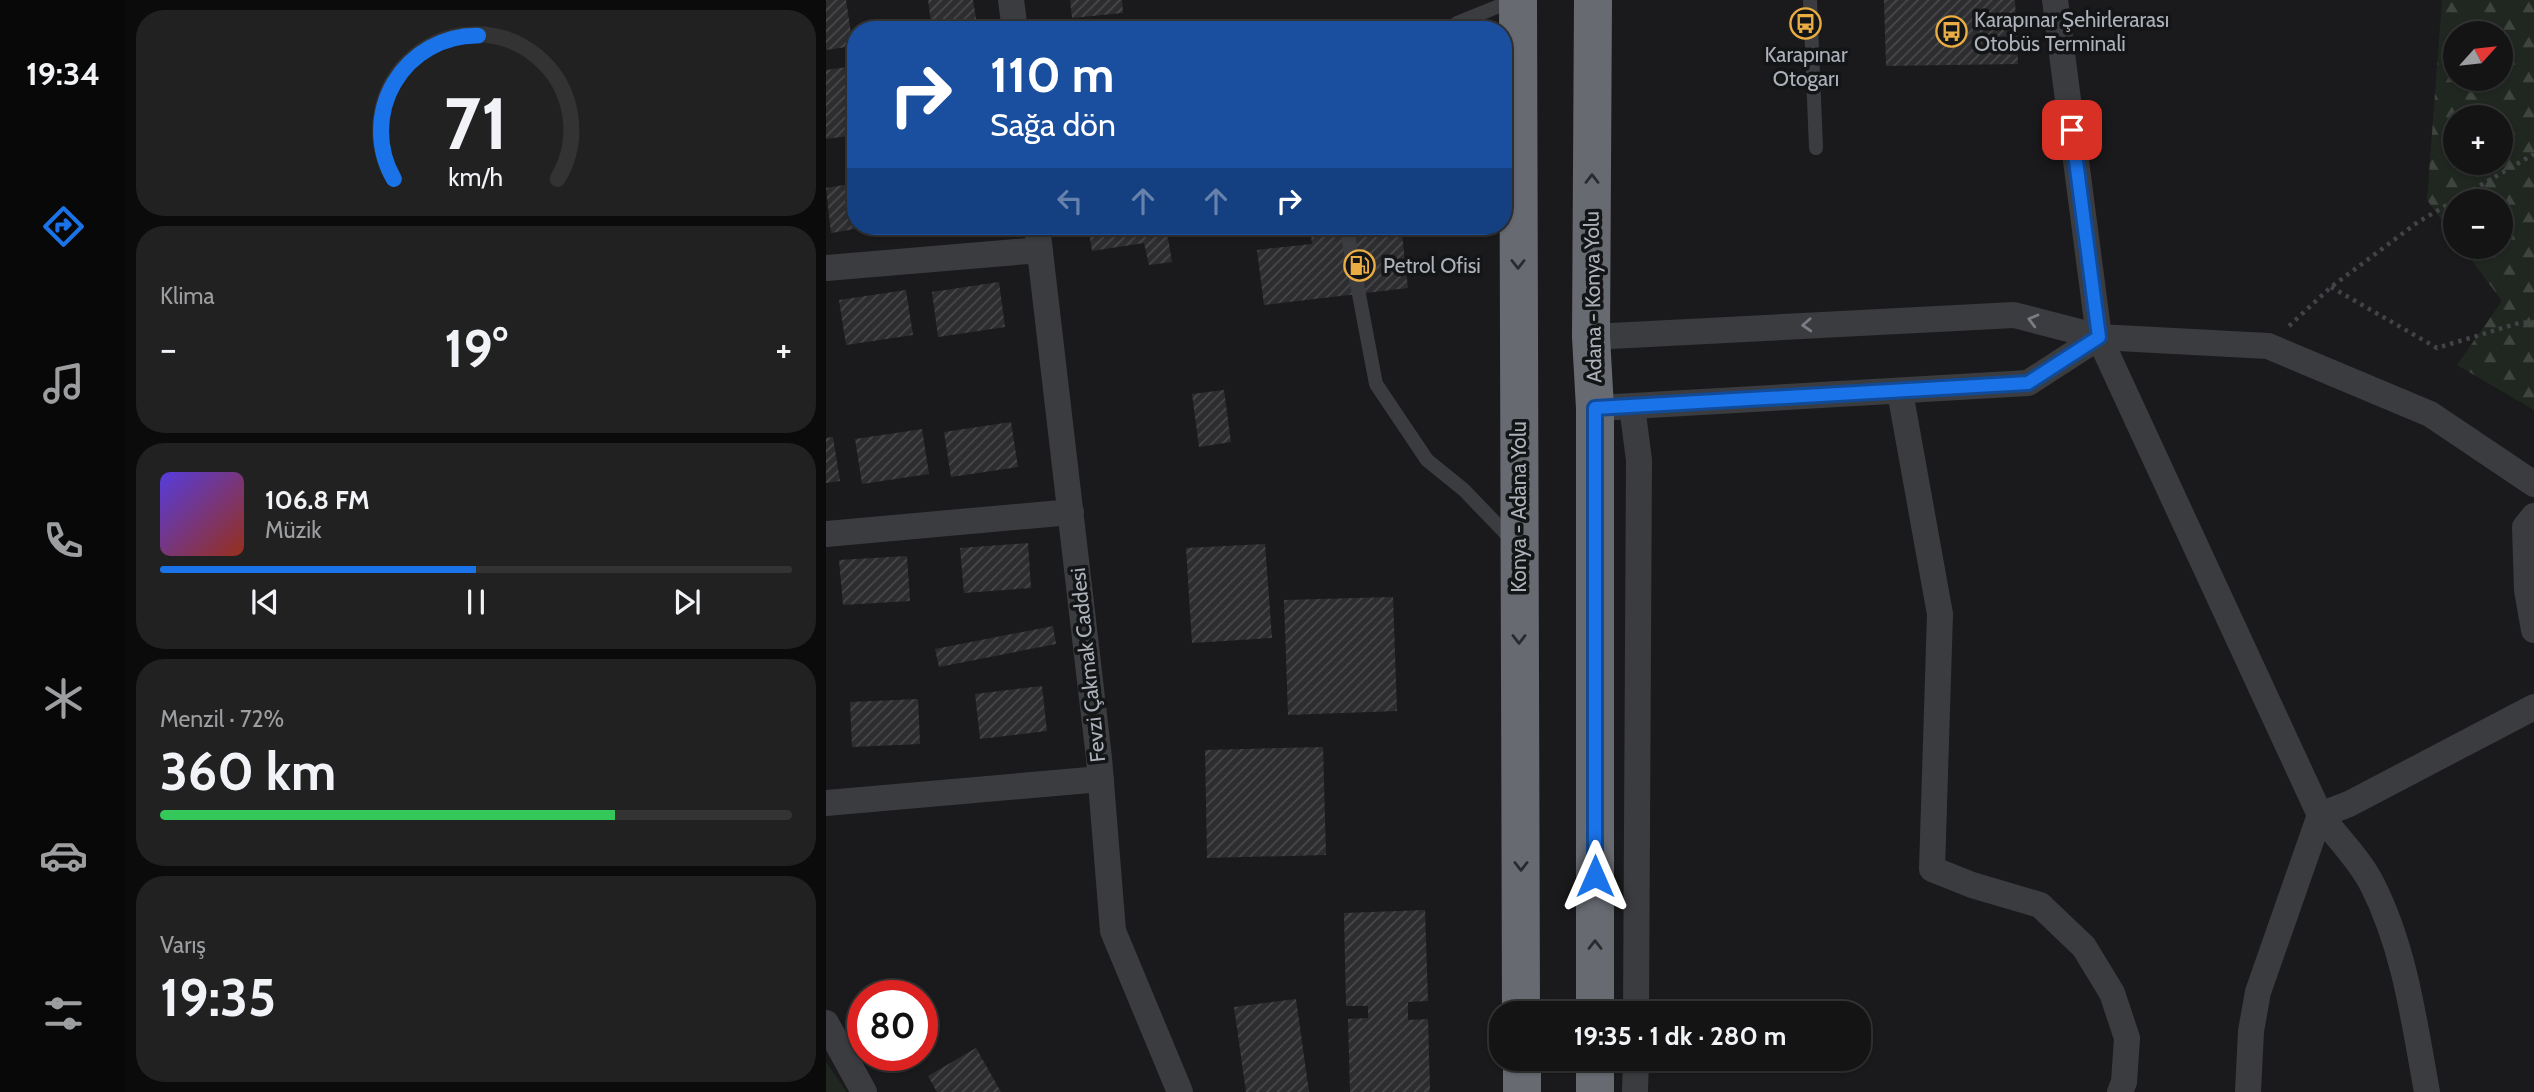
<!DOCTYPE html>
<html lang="tr">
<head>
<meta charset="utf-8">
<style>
  :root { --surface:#141415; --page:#212122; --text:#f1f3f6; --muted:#9d9ea0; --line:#333334; --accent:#1a73e8 }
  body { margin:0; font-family:Cabin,sans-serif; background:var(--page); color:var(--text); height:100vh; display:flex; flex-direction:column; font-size:26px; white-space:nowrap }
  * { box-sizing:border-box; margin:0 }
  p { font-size:23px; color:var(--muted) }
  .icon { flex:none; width:38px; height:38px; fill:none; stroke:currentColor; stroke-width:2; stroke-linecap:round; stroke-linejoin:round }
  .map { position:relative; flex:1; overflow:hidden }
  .sheet { display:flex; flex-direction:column; gap:10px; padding:10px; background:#0b0b0c; width:700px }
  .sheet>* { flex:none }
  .guide { position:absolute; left:21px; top:21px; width:665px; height:214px; border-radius:28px; box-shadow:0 2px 5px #0004,0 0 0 2px var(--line); background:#1a4fa0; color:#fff; overflow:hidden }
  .needle { width:46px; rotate:63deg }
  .tools { position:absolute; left:1617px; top:21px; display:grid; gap:14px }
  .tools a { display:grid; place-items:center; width:70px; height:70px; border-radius:50%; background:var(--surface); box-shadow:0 2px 5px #0004,0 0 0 2px var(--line); font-size:35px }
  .speed { position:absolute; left:21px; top:980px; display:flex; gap:14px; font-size:35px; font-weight:700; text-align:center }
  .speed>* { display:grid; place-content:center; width:91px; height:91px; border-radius:50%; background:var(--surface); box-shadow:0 2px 5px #0004,0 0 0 2px var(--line); line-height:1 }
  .speed .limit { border:10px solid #d22; background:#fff; color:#111 }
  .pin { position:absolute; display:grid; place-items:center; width:60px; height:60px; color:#fff; margin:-30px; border-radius:14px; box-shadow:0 4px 10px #0006 }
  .me { position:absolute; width:77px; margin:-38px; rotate:0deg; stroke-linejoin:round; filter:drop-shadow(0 0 5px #0008) }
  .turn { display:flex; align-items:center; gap:24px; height:147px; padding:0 28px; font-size:32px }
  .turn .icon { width:91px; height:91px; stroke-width:2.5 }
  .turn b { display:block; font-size:49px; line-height:60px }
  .lanes { display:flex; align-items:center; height:66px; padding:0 28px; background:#0003; justify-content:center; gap:35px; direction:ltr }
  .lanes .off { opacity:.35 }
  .big { font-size:52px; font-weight:700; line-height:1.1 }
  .sheet .card { flex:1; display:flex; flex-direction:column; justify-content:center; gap:10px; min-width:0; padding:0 24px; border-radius:28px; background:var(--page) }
  .sheet .dial { align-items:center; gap:0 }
  .dial svg { height:182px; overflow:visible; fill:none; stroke:var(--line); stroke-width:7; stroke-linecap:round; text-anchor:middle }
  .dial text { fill:var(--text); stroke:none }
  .song { display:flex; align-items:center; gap:21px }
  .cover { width:84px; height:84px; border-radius:10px; background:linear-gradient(135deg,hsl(250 70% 55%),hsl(10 70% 35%)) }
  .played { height:7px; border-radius:4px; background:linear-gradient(90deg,var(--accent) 50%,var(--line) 50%) }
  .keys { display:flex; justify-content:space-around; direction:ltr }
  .heat { display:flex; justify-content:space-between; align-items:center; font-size:38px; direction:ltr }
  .charge { height:10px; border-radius:5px; background:linear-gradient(90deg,#34c759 72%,var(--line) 0) }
  .trip { position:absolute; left:663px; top:1001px; width:382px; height:70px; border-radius:28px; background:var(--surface); box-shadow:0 2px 5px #0004,0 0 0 2px var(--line); font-weight:700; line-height:70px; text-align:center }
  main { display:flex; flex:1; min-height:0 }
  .dock { display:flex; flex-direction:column; width:126px; justify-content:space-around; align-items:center; background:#080808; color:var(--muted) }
  .dock .icon { width:49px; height:49px }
  .dock .selected { color:var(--accent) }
  .dock b { font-size:32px; color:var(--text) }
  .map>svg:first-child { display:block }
</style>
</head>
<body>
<main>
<nav class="dock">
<b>19:34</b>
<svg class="icon selected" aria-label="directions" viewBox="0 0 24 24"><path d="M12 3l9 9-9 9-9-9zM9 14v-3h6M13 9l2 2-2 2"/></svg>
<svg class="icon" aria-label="music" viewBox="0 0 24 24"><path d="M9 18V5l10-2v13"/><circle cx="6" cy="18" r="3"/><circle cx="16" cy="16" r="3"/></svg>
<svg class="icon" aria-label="phone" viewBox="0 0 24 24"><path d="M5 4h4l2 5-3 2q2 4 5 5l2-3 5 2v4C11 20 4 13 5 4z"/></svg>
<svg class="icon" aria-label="climate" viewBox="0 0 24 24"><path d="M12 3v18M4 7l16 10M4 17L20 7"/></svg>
<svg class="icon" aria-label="car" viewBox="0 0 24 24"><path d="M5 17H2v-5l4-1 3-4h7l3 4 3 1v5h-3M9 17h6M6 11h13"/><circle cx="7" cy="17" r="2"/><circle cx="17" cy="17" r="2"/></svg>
<svg class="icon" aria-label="filters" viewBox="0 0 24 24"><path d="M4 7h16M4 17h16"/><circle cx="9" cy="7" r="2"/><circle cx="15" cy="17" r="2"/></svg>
</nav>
<section class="sheet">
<div class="card dial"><svg viewBox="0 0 100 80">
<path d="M14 69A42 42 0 1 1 86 69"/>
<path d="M14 69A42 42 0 0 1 51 6" stroke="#1a73e8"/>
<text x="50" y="56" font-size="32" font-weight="700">71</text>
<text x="50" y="72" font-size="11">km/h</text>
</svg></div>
<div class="card"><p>Klima</p>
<div class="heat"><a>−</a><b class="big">19°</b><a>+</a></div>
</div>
<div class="card">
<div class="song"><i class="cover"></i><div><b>106.8 FM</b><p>Müzik</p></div></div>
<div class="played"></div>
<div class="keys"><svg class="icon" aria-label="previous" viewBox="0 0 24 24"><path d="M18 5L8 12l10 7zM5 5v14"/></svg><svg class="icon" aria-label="pause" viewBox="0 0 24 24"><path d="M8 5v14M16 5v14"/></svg><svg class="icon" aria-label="next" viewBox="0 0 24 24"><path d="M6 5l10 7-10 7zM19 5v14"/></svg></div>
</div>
<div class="card"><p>Menzil · 72%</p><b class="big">360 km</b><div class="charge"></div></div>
<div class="card"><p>Varış</p><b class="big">19:35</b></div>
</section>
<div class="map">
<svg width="1708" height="1092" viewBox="0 0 1708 1092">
  <defs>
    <pattern id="forest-firs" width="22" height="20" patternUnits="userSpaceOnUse" patternTransform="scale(1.75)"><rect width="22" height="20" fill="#202720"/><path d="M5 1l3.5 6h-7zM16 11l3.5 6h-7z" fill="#3e443e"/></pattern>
    <pattern id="building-hatch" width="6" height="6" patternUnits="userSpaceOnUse" patternTransform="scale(1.75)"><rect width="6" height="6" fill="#2d2d30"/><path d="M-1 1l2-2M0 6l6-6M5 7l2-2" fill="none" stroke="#49494c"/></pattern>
  </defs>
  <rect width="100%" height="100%" fill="#1a1a1c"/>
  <path fill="url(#forest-firs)" fill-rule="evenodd" d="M1616 0H1708V410L1631 365 1676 301 1636 247H1675V201H1629V238L1601 200ZM1629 33H1675V79H1629ZM1629 117H1675V163H1629Z"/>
  <path fill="#202720" d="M0 1062 21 1092H0Z"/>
  <path fill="url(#building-hatch)" d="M0 0H20L27 46 0 50Z
    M102 0H147L152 30H106Z
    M244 0H296L297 13 246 18Z
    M1058 0H1189L1192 64 1060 66Z
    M29 66 30 135 0 139V70Z
    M30 183V226L41 227 5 233 0 188Z
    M262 226H340L346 262 323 265 318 243 266 251Z
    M503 226H575L582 288 438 305 431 250 486 244 484 228Z
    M173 282 179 327 112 337 106 292Z
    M80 290 87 335 20 345 13 300Z
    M398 390 405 442 373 447 366 394Z
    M185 422 192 467 125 477 118 432Z
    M96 429 103 474 36 484 29 439Z
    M7 437 14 481 0 483V438Z
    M202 543 205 588 138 593 134 548Z
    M439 544 446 638 366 643 360 548Z
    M81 556 84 601 17 605 13 560Z
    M567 597 571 711 462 715 458 600Z
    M227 626 230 644 113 667 109 649Z
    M216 686 221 731 154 739 149 694Z
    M92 699 94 744 26 747 24 702Z
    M497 747 500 855 381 858 379 750Z
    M599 910 602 1001 582 1002V1020L602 1019 604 1092H524L522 1019 542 1018V1006H520L518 913Z
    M470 999 483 1092H420L408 1007Z
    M150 1048 175 1092H111L102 1076Z"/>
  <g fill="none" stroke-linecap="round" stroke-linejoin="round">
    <path stroke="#414347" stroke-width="4.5" stroke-dasharray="3.5 5" stroke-linecap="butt" d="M1505 287 1611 348 1693 323 1708 322
      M1463 326 1505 287 1592 222 1708 154"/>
    <path stroke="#3b3c40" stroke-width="14" d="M984 0 990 148
      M622 30 631 23 688 0
      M520 226 550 384 601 460 638 490 686 540"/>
    <path stroke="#3b3c40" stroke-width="26" d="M185 0 189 30
      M1229 0 1273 337 1494 815C1511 837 1534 860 1546 884 1579 949 1588 1021 1601 1092
      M211 226 273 758 287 931 354 1092
      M0 268 214 250
      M765 337 1188 315 1273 337 1442 346 1604 414 1708 484
      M1074 392 1114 614 1106 869 1146 885 1214 905 1258 947 1286 993 1301 1038 1298 1082 1294 1092
      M806 406 813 460 810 1013
      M789 407 1202 383 1273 337
      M1708 516 1699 527 1701 590 1708 630
      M0 534 245 512
      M0 803 275 779
      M0 1023 38 1092
      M809 1092 810 1059
      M1422 1092 1425 1031 1432 992 1494 815 1523 804 1708 707"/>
    <path stroke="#676a71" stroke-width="38" d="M692 0 695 1013
      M767 0 765 337 769 408V1013
      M696 1059V1092
      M769 1059V1092"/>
  </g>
  <defs><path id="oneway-chevron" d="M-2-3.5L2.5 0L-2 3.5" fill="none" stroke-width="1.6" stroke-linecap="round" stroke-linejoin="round" transform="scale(1.75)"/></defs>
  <g stroke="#292a2e">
    <use href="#oneway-chevron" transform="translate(766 179) rotate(-90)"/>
    <use href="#oneway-chevron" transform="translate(692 264) rotate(90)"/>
    <use href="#oneway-chevron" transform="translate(693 639) rotate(90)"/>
    <use href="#oneway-chevron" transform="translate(695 866) rotate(90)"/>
    <use href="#oneway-chevron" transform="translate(769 945) rotate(-90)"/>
  </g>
  <g stroke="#7a7c83">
    <use href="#oneway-chevron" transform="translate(1207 320) rotate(-165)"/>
    <use href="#oneway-chevron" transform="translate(981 325) rotate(177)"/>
  </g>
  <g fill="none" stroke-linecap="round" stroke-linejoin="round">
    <defs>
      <path id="route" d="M769 876V408L1202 383 1273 337 1246 130"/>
    </defs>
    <use href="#route" stroke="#114b97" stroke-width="18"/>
    <use href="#route" stroke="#1a73e8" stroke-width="12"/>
  </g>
  <defs>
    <symbol id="bus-ring" viewBox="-11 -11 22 22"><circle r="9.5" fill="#141517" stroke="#e9ad44" stroke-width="1.5"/><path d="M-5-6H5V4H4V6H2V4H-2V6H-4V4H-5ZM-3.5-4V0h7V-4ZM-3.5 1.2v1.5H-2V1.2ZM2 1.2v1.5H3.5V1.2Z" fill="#e9ad44"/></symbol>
    <symbol id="fuel-ring" viewBox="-11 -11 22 22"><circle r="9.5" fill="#141517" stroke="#e9ad44" stroke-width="1.5"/><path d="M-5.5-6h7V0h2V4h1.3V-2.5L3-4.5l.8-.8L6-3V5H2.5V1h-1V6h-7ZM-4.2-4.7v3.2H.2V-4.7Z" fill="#e9ad44"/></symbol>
  </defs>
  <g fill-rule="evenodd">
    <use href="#bus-ring" x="962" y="6" width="35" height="35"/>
    <use href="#bus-ring" x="1108" y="14" width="35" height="35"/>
    <use href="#fuel-ring" x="516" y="248" width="35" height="35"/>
  </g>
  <g text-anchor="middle" stroke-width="7" stroke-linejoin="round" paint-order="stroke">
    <g font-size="21" fill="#adb1ba" stroke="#141517" text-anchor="start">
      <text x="1148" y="27">Karapınar Şehirlerarası<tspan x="1148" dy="24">Otobüs Terminali</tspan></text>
      <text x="980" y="62" text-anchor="middle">Karapınar<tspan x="980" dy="24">Otogarı</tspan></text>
      <text x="557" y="273">Petrol Ofisi</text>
    </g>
    <g font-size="21" fill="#adb1ba" stroke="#141517">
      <text transform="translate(767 297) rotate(-91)" y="7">Adana - Konya Yolu</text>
      <text transform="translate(693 507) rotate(-90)" y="7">Konya - Adana Yolu</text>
      <text transform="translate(262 665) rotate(-96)" y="7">Fevzi Çakmak Caddesi</text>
    </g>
  </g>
</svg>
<div class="tools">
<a><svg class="needle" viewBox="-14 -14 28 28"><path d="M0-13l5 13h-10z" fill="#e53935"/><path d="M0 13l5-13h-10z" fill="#9d9ea0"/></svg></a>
<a>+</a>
<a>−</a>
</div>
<div class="speed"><div class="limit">80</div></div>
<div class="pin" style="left:1246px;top:130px;background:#d93025"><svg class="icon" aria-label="arrive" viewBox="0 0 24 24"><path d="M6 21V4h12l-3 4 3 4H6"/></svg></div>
<svg class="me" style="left:769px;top:876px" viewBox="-20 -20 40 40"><path d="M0-17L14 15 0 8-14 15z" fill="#1a73e8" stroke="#fff" stroke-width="4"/></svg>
<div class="trip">19:35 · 1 dk · 280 m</div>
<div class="guide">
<div class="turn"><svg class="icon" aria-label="right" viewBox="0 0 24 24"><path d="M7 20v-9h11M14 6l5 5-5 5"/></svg><div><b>110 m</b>Sağa dön</div></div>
<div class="lanes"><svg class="icon off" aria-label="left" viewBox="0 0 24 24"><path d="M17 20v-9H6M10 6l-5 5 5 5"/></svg><svg class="icon off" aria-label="ahead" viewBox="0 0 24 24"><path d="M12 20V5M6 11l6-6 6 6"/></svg><svg class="icon off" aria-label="ahead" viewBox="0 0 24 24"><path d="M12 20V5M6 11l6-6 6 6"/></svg><svg class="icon" aria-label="right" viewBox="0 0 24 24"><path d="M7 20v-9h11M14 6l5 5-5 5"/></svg></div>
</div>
</div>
</main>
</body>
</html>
